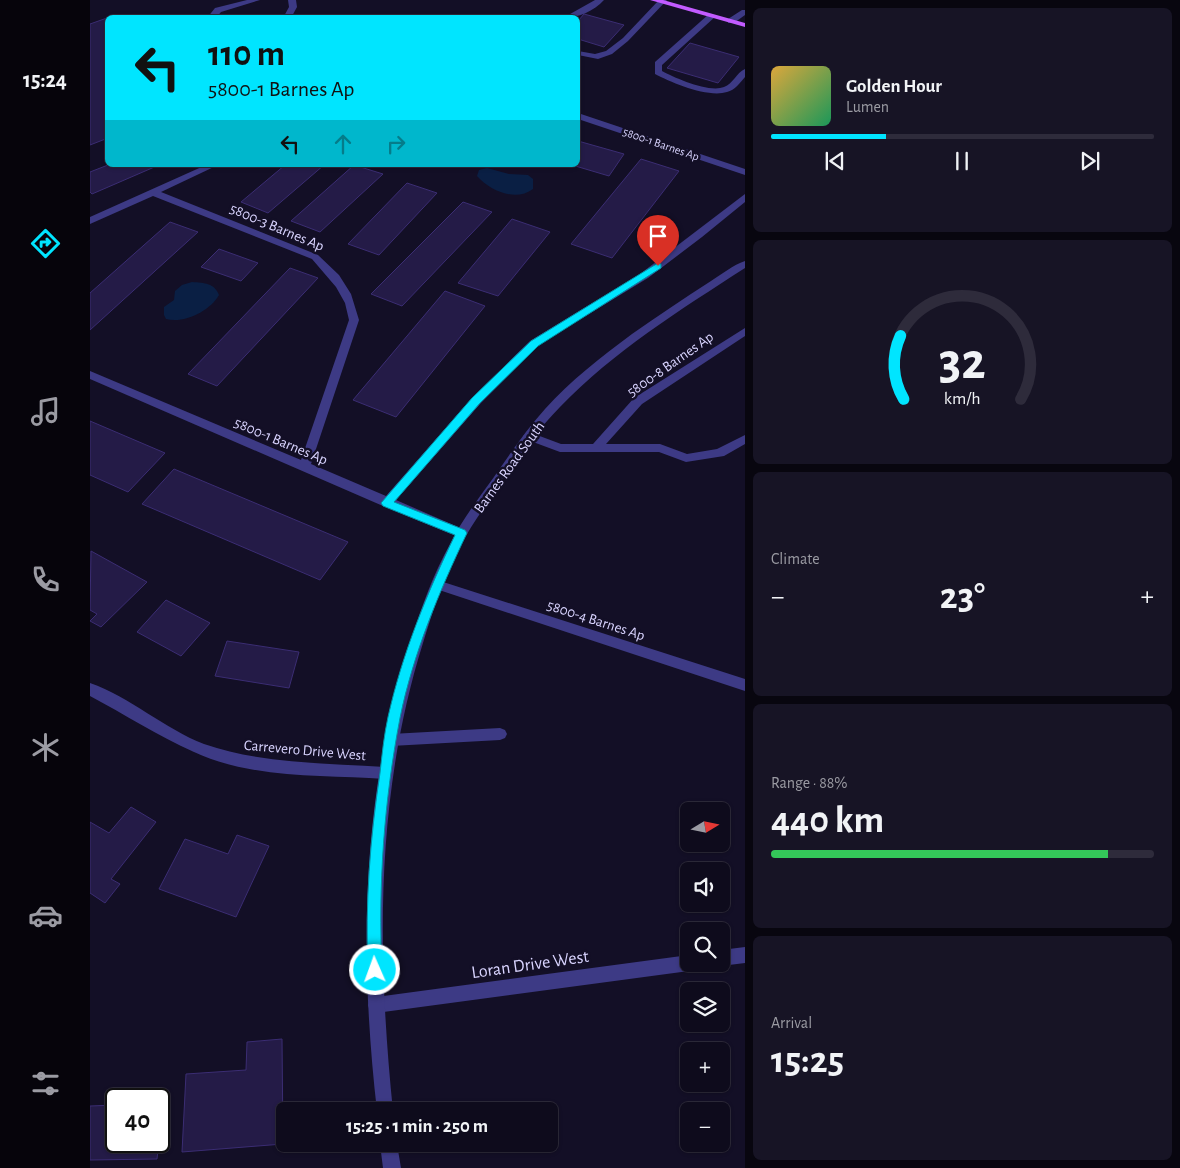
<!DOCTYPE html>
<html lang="en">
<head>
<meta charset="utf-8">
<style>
  :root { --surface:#0e0b1c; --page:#171425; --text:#f1f3f6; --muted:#9b9ba3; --line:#2e2b3b; --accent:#00e5ff }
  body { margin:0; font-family:"Alegreya Sans",sans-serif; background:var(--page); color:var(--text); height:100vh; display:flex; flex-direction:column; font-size:19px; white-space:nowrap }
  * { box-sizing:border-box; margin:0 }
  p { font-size:16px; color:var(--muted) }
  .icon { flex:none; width:28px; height:28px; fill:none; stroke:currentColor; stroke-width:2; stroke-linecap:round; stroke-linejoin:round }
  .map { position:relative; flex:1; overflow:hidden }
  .details { display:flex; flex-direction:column; gap:8px; padding:8px; background:#08060f; width:435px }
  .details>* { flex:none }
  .hud { position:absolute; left:15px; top:15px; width:475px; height:152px; border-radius:8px; box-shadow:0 1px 4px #0004,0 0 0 1px var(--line); background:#00e5ff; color:#111; overflow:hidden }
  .needle { width:32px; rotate:80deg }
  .tools { position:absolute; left:590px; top:802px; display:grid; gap:10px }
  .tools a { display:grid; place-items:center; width:50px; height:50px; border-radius:8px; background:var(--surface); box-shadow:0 1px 4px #0004,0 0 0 1px var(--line); font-size:25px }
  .speed { position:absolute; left:15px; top:1088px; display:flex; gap:10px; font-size:25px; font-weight:700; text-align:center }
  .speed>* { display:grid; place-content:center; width:65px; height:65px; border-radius:50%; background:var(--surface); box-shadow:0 1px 4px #0004,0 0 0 1px var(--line); line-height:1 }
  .speed .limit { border:2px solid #111; border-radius:8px; background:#fff; color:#111 }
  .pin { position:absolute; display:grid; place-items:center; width:42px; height:42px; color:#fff; margin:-51px -21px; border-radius:50% 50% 50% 0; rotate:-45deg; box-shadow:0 0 5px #0007 }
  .pin .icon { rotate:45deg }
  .me { position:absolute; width:55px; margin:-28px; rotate:358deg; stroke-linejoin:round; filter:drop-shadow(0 0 4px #0008) }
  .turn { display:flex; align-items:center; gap:18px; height:105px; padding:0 20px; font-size:22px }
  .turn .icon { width:65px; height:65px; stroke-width:2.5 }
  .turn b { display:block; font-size:35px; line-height:42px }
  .lanes { display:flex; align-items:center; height:48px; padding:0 20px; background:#0003; justify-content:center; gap:25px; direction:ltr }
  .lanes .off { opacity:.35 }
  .big { font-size:38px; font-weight:600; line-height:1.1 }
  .details .widget { flex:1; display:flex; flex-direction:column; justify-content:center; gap:8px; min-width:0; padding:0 18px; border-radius:8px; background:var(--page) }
  .details .dial { align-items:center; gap:0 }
  .dial svg { height:130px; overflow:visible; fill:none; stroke:var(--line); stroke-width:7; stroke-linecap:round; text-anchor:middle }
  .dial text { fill:var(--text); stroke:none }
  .song { display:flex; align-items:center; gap:15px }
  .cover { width:60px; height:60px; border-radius:8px; background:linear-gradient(135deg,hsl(40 70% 55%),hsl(150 70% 35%)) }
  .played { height:5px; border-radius:2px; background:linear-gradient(90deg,var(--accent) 30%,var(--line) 30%) }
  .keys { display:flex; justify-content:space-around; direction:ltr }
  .heat { display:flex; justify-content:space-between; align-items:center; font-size:28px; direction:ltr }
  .charge { height:8px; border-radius:4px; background:linear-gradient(90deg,#34c759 88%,var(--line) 0) }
  .trip { position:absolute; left:186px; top:1102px; width:282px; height:50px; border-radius:8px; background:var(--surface); box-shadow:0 1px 4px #0004,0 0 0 1px var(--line); font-weight:600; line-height:50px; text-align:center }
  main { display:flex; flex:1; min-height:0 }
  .dock { display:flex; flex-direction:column; width:90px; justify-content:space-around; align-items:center; background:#06040b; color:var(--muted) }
  .dock .icon { width:35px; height:35px }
  .dock .active { color:var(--accent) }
  .dock b { font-size:22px; color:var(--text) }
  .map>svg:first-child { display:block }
</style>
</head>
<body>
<main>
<nav class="dock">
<b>15:24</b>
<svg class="icon active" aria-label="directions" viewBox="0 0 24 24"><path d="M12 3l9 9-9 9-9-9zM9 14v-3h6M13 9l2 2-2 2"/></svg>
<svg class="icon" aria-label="music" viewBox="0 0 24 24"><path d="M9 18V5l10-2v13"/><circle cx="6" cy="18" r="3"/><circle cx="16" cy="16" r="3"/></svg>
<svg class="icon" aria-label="phone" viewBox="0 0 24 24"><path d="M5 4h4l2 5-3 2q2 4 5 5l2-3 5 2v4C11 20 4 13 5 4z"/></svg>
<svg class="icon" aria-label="climate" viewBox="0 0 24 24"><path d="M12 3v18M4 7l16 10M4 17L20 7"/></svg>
<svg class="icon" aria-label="car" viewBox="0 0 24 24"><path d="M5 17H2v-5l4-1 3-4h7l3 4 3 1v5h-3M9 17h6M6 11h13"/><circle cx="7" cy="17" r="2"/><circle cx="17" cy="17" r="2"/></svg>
<svg class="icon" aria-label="filters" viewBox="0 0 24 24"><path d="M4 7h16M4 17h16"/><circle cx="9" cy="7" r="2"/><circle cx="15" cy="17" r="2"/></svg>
</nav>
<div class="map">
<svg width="655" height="1168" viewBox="0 0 655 1168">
  <rect width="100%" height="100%" fill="#130f26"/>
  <path fill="#0a1f44" d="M397 168 419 174 438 175 443 179V189C426 202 400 191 387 176L389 170Z
    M102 282C115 283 124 283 129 295 120 311 94 324 76 319L74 315V307L84 300 85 291 92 285Z"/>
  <path fill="#241b47" stroke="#3b2d73" d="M494 14 534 25 514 47 488 39V21Z
    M17 18 18 138 0 145V24Z
    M600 43 649 57 628 83 577 68Z
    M488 141 534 154 519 176 482 165H488Z
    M551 159 589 171 522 258 481 244Z
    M18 165H69L2 194 0 192V172Z
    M195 165H234L178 213 151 202Z
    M264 165 293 174 230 232 201 221Z
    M317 183 347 193 289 255 258 244Z
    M373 202 402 212 312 306 281 294Z
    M422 219 460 232 408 296 368 283Z
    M80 222 108 232 0 330V293Z
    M129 249 168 263 151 281 111 267Z
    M200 268 228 278 127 386 98 374Z
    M355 291 395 306 306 417 263 400Z
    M0 421 75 453 38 492 0 475Z
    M84 469 258 542 230 580 52 504Z
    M1 551 57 582 11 627 0 621 7 614 0 610Z
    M76 600 120 623 91 656 47 632Z
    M137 641 209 652 199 688 125 676Z
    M41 807 66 822 21 879 30 884 15 903 0 893V822L19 833Z
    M147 835 179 846 146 917 69 889 95 839 138 854Z
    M192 1039 193 1144 92 1152 96 1074 156 1070 157 1042Z
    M69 1104H73L67 1159 0 1160V1106L26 1105V1141H69Z"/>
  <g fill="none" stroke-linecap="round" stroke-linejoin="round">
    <path fill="#3d3a85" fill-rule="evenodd" d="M157 0H170L131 12 126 18H117L125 8Z
      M198 0H206L207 7 201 18H193L199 7Z
      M505 0H514C504 11 488 18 473 18Z
      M569 0H577L538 41 522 54 508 59 488 55V51L505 54 516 51 533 38Z
      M652 10H655V15L644 23H638V19Z
      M619 14 626 16 572 65V71C585 78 619 93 634 87 643 84 646 73 655 69V77C650 83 645 90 637 92 618 98 582 83 565 74V62Z
      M410 728 415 730 417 734 415 738 410 740 301 746 296 744 294 740 296 736 301 734Z"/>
    <path fill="#3d3a85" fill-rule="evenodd" d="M488 113 655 169V175L488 119Z
      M116 165H128L71 192 228 255 249 275 261 294 269 320 221 464 296 496 382 398 440 341 550 274 655 194V202L612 237 558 278 448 345 390 404 306 500 375 530 377 533 375 536 371 538 293 506 0 379V371L211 460 259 320 255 303 246 287 222 259 63 196 0 224V217Z
      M655 328V336L552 404 516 444H570L597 454 627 449 655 435V444L634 456 596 462 569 452H470L435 439 433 436 439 432 471 444H503L544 398Z
      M347 580 655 679V691L343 588 341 585 343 582Z
      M0 683C40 697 75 729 114 744 172 764 235 763 295 767L300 769 302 773 300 777 295 779C233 775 162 779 104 752 68 736 34 714 0 696Z
      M655 947V963L631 966 626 964H631V950Z
      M599 955V964H606L605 968 599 971 286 1013 280 1011 278 1005 280 999 286 997Z"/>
    <path fill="#3d3a85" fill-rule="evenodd" d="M655 261V268C590 310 524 351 470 407 448 429 431 455 413 481 398 502 382 523 370 547 354 577 343 610 333 643 285 796 287 953 303 1111H287C269 954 271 793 321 641 331 608 343 575 360 544 372 520 388 499 404 477 420 454 436 430 455 409 480 381 511 357 542 334 568 316 594 298 621 281 632 274 643 265 655 261Z
      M290 1144H307L311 1168H293Z"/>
    <path fill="#c25bff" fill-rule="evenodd" d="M560 0H573L655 23V27Z"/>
  </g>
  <path fill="#00e5ff" stroke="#0095a6" d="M568 263 571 264V268L448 346 390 403 304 502 375 530 377 533C349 592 323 654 310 718 294 801 288 886 292 970L290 975 285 977 280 975 278 970C275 904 280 839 290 773 292 755 294 735 298 717 312 654 337 593 365 535L293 506 291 503 382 398 441 341Z"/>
  <g text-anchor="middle" stroke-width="5" stroke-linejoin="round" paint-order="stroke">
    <g font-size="12" fill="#d9d4ff" stroke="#130f26">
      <text transform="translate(571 144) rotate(19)" y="4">5800-1 Barnes Ap</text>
    </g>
    <g font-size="15" fill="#d9d4ff" stroke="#130f26">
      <text transform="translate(187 227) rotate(23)" y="5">5800-3 Barnes Ap</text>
      <text transform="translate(580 364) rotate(-35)" y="5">5800-8 Barnes Ap</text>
      <text transform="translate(191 441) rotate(23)" y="5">5800-1 Barnes Ap</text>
      <text transform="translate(419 467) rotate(-54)" y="5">Barnes Road South</text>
      <text transform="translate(506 620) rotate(18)" y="5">5800-4 Barnes Ap</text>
      <text transform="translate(215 750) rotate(5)" y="5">Carrevero Drive West</text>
    </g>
    <g font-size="18" fill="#d9d4ff" stroke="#130f26">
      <text transform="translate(440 964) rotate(-8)" y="6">Loran Drive West</text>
    </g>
  </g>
</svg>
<div class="tools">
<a><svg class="needle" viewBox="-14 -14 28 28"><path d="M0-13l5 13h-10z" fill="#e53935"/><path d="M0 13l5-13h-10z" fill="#9b9ba3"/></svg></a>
<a><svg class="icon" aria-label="sound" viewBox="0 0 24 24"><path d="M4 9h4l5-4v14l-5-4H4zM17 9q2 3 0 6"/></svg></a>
<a><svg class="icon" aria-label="search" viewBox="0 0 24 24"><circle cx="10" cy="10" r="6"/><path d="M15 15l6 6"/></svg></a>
<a><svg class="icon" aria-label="layers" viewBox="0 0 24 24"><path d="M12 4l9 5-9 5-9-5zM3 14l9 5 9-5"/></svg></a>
<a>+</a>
<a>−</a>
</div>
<div class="speed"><div class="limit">40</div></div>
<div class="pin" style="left:568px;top:266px;background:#d93025"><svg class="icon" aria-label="arrive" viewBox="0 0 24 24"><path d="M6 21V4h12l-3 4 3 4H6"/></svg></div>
<svg class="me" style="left:285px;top:970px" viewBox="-20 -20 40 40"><circle r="17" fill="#00e5ff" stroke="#fff" stroke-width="3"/><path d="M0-11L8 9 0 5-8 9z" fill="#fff"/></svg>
<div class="trip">15:25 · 1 min · 250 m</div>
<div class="hud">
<div class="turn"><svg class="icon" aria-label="left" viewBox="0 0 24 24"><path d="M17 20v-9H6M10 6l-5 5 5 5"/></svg><div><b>110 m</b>5800-1 Barnes Ap</div></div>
<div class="lanes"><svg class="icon" aria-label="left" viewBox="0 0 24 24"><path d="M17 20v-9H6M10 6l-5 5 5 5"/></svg><svg class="icon off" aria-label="ahead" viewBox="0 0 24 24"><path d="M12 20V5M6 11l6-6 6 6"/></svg><svg class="icon off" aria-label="right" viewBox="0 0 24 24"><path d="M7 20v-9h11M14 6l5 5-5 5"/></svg></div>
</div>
</div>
<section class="details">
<div class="widget">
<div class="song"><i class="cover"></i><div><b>Golden Hour</b><p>Lumen</p></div></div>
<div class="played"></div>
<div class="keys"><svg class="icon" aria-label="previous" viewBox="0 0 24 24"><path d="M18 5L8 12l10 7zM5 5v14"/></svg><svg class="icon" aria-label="pause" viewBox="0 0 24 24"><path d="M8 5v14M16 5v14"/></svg><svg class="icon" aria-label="next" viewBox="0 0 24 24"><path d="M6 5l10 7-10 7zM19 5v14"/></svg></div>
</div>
<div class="widget dial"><svg viewBox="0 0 100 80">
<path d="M14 69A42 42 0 1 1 86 69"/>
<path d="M14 69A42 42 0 0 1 12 30" stroke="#00e5ff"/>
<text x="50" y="56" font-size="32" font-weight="700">32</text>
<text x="50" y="72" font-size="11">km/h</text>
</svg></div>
<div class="widget"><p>Climate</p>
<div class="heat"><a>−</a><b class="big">23°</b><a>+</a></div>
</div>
<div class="widget"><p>Range · 88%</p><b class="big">440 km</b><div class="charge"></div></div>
<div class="widget"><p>Arrival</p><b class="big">15:25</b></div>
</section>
</main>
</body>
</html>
